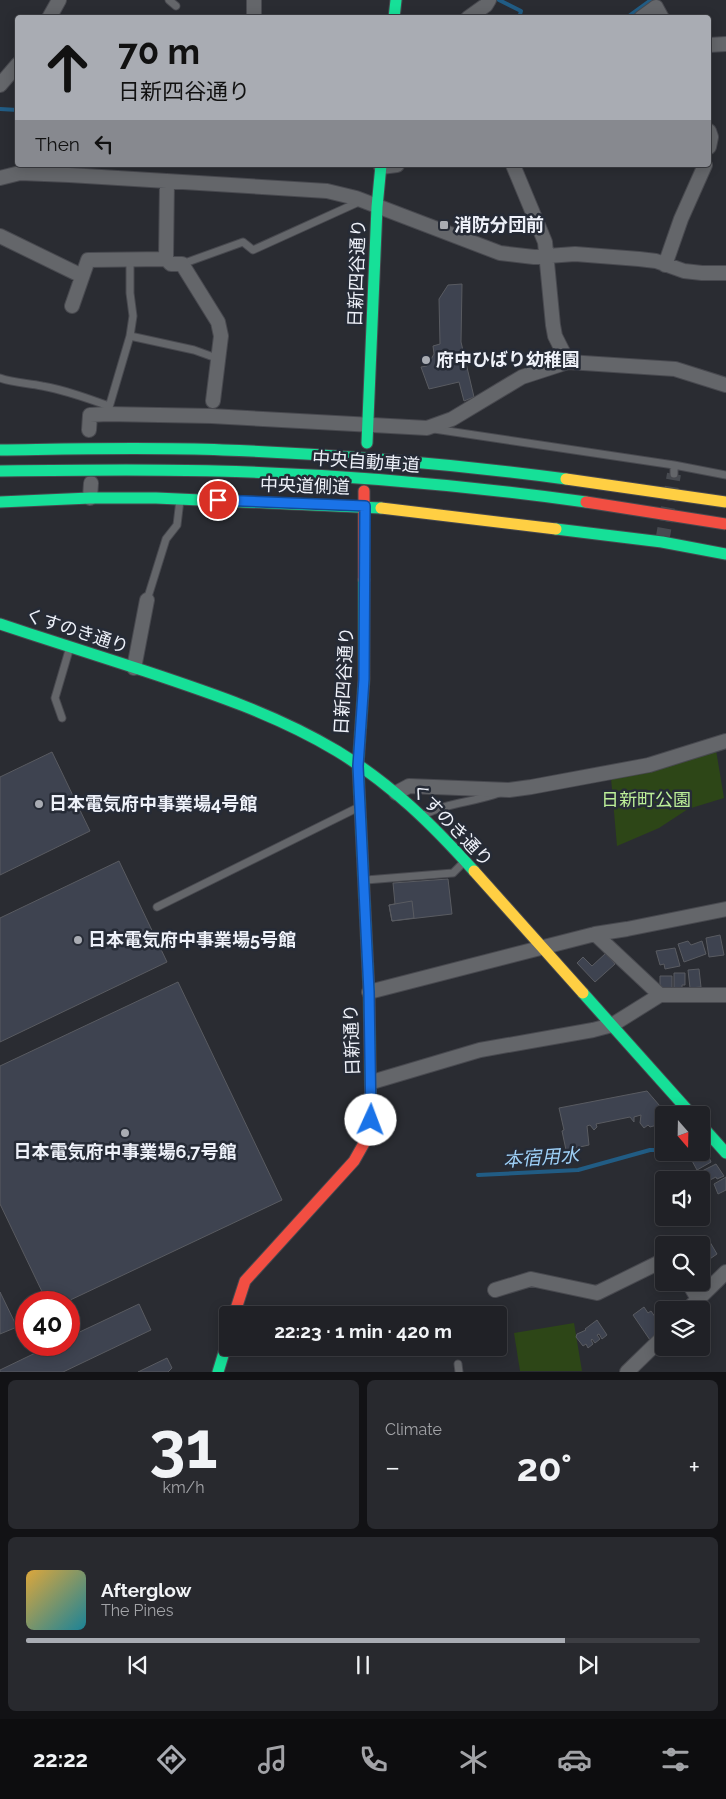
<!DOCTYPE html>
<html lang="en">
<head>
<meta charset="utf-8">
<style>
  :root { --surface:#202126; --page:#28292e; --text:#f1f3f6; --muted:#a2a3a7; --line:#3d3e43; --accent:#a9acb3 }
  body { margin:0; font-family:Raleway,"Noto Sans JP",sans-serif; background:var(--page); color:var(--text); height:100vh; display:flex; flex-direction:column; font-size:19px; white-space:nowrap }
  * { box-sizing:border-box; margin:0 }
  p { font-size:16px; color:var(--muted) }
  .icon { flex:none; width:28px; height:28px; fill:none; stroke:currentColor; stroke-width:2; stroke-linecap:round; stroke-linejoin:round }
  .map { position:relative; height:1372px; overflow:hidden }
  .drawer { display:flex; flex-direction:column; gap:8px; padding:8px; background:#121215; flex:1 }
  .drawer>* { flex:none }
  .banner { position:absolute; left:15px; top:15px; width:696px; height:152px; border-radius:5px; box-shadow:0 2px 12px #0003,0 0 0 1px var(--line); background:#a9acb3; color:#111; overflow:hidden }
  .needle { width:32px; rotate:160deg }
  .tools { position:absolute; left:655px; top:1106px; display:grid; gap:10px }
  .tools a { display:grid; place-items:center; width:55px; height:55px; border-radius:5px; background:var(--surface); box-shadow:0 2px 12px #0003,0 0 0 1px var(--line); font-size:25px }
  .speed { position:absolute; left:15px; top:1291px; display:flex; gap:10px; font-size:25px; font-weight:700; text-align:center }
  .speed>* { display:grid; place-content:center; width:65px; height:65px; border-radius:50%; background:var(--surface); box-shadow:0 2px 12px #0003,0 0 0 1px var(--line); line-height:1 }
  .speed .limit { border:8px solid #d22; background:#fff; color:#111 }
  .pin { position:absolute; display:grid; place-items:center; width:42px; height:42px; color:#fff; margin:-21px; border:2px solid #fff; border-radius:50%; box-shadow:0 1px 5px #0007 }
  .me { position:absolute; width:55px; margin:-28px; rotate:2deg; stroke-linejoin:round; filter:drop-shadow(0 0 4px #0008) }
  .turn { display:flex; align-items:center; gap:18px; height:105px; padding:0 20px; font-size:22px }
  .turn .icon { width:65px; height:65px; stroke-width:2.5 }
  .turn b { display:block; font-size:35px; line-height:42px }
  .then { display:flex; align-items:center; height:48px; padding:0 20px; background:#0003; gap:10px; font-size:19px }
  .big { font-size:38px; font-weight:700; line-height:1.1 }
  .drawer .tile { flex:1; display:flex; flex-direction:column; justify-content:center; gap:8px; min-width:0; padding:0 18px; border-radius:8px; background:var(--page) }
  .drawer .dial { align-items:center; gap:0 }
  .dial b { font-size:65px; line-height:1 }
  .song { display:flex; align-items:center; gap:15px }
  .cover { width:60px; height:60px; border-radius:8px; background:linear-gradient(135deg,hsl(40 70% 55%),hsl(190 70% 35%)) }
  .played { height:5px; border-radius:2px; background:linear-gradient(90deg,var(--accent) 80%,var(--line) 80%) }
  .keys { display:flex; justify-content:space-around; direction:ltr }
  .heat { display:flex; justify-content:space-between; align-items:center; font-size:28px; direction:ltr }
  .drawer .tiles { flex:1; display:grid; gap:8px; grid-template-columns:1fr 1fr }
  .tile:last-child { grid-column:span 2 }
  .trip { position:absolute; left:219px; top:1306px; width:288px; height:50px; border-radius:5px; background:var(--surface); box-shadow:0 2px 12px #0003,0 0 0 1px var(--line); font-weight:700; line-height:50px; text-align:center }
  .menu { display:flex; height:80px; justify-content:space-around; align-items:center; background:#0d0d0f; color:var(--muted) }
  .menu .icon { width:35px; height:35px }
  .menu .active { color:var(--accent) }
  .menu b { font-size:22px; color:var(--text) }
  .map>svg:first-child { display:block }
</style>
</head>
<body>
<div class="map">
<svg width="726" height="1372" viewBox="0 0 726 1372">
  <rect width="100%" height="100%" fill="#2a2c32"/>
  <path fill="#2d4617" d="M716 750 724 798 688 809 659 828 617 846 611 778Z
    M574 1323 582 1371H520L514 1333Z"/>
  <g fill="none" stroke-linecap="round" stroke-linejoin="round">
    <path stroke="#215c84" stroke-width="4" d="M499 0 521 11 519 18
      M626 18 651 0
      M0 109 18 110
      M478 1175 578 1170 650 1150H664"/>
  </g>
  <path fill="#3e4350" stroke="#595b61" d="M462 284 461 342 474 397 464 401 459 382 429 389 421 367 427 366 434 354 433 346 440 344 439 299 448 285Z
    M52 752 90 831 0 875V777Z
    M119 861 167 962 0 1042V918Z
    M448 879 452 914 392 921 389 905 395 904 393 883Z
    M412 901 414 918 392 921 389 905Z
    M720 935 724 955 709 957 706 938Z
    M688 941 691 945 702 941 706 954 684 962 678 944Z
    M675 948 680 966 665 969 664 964 660 965 656 951Z
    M606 953 615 964 595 982 577 963 583 957 592 966Z
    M699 969 701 987 690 988 688 970Z
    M674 973H685V985H682V988H674Z
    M660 976H672V988H660Z
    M178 982 282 1200 66 1302H47L0 1204V1066Z
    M647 1091 666 1113 658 1121 657 1125 650 1127 648 1125 644 1128 640 1123 641 1115 634 1117V1122L630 1117 596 1124 597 1127 594 1130 590 1125 587 1126 589 1145 566 1150 562 1131 564 1130 559 1108Z
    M695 1154 697 1159 708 1155 711 1162 697 1170 690 1157Z
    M716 1164 724 1176 717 1179 716 1177 708 1181 702 1171Z
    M726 1177V1190L718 1194 714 1184Z
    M707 1237 717 1254 704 1263 701 1262V1245H693Z
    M0 1292 17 1327 0 1334Z
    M139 1304 151 1330 63 1372H0V1370L52 1345H69V1337Z
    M644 1307 648 1313 651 1311 660 1324 658 1326 662 1331 650 1340 633 1315Z
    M597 1320 607 1335 602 1339 599 1334 597 1335 600 1339 595 1343 592 1339 591 1340 593 1344 588 1348 586 1344 583 1346 576 1337 577 1334 586 1330 585 1329Z
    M167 1358 172 1368 168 1372H138Z"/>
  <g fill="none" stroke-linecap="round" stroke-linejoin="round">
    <path stroke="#474a50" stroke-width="14" stroke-dasharray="14 7" stroke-linecap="butt" d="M662 542 674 474"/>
    <defs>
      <path id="lane" d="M169 0 176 6
        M182 264 243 242 253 250 361 201
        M130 336 194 350 219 359
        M0 378C14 383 28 383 42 386 65 390 87 398 109 406
        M107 414 130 336 133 316 130 293V260
        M434 429 674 465
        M674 474V465L726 475
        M147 600 166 539 177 525 180 500
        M62 718 55 698 70 647
        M424 815C445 803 475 802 499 793
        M366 880 453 873 465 861
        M157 907 359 807
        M458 1364 459 1372"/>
      <path id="street" d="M254 0V18
        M49 18 59 0
        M468 18 486 5 489 0
        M641 18 656 7 662 18
        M709 45 726 44
        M0 85 18 64
        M709 131 711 137 709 147
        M513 165 545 242 553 325 555 336 568 362
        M381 167 397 165
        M0 178 20 173 69 175 327 191 356 198 500 253 534 257 575 254 639 259 656 261 684 271 702 273H726
        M167 181 166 259 171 264H182L218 322 221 336 213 401
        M0 236 82 276
        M665 265 681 219 705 165
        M72 306 88 260 166 259
        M89 430 90 415 107 414 211 416 427 428 452 419 522 377 568 362 675 369 726 385
        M90 498 91 483
        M134 668 147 600
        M396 793 409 786 509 790 531 787 649 765 726 741
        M595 934 660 995
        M369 992 595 934 627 929 726 909
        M372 1082 480 1050 593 1030 612 1025 660 995H726
        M688 1282 698 1299
        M495 1290 531 1279 597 1293 664 1260
        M687 1310 726 1272
        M627 1372 664 1336"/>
      <path id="fast" d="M394 18 396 0
        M367 443 377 207 381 165
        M0 502 90 498H156L381 508
        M556 529 662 542 726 554
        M364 580V679L358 766 369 992 371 1120 367 1138
        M0 624C48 640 96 655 145 671 211 693 277 715 337 751 391 784 432 824 474 871
        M583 993 692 1115
        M701 1125 726 1153
        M218 1372 228 1339"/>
      <path id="slow" d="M381 508 556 529
        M474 871 583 993"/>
      <path id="jam" d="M364 491V580
        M234 1315 245 1281 354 1161 367 1138"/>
    </defs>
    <use href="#lane" stroke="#48494f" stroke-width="9"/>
    <use href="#street" stroke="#48494f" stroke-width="16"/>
    <use href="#fast" stroke="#48494f" stroke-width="13"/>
    <use href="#slow" stroke="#48494f" stroke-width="13"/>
    <use href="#jam" stroke="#48494f" stroke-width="13"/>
    <use href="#lane" stroke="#64666a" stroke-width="7"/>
    <use href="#street" stroke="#64666a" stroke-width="14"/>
    <use href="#fast" stroke="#16e098" stroke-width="11"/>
    <use href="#slow" stroke="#ffcf43" stroke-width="11"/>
    <use href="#jam" stroke="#f24e42" stroke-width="11"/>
    <defs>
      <path id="fast-bridge" d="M0 450C74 449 149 447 223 450 337 454 452 464 566 479
        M0 471C72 470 144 469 216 471 340 474 463 485 586 502"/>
      <path id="slow-bridge" d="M566 479 726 502"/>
      <path id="jam-bridge" d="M586 502 726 524"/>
    </defs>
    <use href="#fast-bridge" stroke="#48494f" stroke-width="13" stroke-linecap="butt"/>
    <use href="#slow-bridge" stroke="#48494f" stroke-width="13" stroke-linecap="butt"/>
    <use href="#jam-bridge" stroke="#48494f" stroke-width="13" stroke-linecap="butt"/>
    <use href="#fast-bridge" stroke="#16e098" stroke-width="11"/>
    <use href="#slow-bridge" stroke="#ffcf43" stroke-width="11"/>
    <use href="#jam-bridge" stroke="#f24e42" stroke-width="11"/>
  </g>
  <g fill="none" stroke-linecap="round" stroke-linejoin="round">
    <defs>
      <path id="route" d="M218 500 365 506 364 679 358 766 369 992 371 1120"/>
    </defs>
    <use href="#route" stroke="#114b97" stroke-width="12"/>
    <use href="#route" stroke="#1a73e8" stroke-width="9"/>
  </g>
  <g fill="#a9acb3" stroke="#262b36" stroke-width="2">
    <rect x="439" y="220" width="10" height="10" rx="2.5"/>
    <circle cx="426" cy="360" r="5"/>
    <circle cx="39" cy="804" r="5"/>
    <circle cx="78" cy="940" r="5"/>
    <circle cx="125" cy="1133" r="5"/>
  </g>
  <g text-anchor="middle" stroke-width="5" stroke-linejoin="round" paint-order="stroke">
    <g font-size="18" font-weight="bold" fill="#eef1f9" stroke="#262b36" text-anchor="start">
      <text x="454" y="231">消防分団前</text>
      <text x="436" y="366">府中ひばり幼稚園</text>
      <text x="49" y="810">日本電気府中事業場4号館</text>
      <text x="88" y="946">日本電気府中事業場5号館</text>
      <text x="125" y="1158" text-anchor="middle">日本電気府中事業場6,7号館</text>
    </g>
    <g font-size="18" fill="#eef1f9" stroke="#262b36">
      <text transform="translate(357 273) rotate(-88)" y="6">日新四谷通り</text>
      <text transform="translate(366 462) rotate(4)" y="6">中央自動車道</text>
      <text transform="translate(305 486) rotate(2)" y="6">中央道側道</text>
      <text transform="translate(77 631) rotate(18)" y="6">くすのき通り</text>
      <text transform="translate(344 681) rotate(-87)" y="6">日新四谷通り</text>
      <text transform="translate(452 825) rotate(46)" y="6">くすのき通り</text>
      <text transform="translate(352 1040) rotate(-92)" y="6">日新通り</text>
    </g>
    <g font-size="18" fill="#bcef98" stroke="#262b36">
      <text x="646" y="806">日新町公園</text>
    </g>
    <g font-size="19" font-style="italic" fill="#9ed0f7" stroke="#262b36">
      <text transform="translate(541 1157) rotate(-4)" y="7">本宿用水</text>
    </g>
  </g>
</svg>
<div class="tools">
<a><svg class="needle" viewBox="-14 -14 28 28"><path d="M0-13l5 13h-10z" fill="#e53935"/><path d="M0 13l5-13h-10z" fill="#a2a3a7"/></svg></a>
<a><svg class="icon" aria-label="sound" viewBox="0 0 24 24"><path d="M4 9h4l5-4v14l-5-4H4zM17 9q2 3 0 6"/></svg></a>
<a><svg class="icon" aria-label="search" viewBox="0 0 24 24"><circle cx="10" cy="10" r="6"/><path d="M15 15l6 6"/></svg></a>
<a><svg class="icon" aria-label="layers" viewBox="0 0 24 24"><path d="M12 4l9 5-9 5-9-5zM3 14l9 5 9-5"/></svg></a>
</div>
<div class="speed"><div class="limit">40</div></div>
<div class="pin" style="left:218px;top:500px;background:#d93025"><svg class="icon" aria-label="arrive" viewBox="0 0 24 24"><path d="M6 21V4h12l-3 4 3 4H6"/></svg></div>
<svg class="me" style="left:371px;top:1120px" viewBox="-20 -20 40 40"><circle r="19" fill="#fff"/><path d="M0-13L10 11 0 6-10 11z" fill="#1a73e8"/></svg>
<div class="trip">22:23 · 1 min · 420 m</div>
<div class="banner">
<div class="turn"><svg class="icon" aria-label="ahead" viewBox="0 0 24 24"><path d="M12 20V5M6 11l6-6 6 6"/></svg><div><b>70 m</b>日新四谷通り</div></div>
<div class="then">Then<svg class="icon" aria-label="left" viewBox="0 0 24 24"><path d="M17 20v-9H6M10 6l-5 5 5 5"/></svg></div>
</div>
</div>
<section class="drawer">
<div class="tiles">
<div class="tile dial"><b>31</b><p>km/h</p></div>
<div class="tile"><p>Climate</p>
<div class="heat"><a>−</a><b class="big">20°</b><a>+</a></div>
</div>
<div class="tile">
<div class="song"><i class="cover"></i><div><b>Afterglow</b><p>The Pines</p></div></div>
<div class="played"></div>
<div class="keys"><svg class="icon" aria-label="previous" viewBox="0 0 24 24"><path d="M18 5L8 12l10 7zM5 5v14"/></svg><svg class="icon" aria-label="pause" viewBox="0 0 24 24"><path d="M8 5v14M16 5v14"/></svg><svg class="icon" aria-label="next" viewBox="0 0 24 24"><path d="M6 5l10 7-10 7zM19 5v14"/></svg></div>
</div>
</div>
</section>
<nav class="menu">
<b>22:22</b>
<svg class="icon active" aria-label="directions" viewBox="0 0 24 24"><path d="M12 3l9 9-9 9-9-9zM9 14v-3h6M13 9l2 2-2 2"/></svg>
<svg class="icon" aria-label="music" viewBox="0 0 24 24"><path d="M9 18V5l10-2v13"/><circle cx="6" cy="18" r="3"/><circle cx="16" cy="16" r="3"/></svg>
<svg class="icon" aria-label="phone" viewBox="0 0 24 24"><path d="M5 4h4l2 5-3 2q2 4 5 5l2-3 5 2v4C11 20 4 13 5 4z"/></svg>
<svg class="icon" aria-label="climate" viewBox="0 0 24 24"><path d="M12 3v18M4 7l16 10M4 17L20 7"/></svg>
<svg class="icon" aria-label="car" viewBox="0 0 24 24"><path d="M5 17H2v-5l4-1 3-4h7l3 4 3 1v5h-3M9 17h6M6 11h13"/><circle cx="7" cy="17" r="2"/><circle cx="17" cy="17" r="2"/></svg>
<svg class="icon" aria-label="filters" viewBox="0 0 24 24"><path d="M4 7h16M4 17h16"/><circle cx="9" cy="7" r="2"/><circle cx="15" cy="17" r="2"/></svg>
</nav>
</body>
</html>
